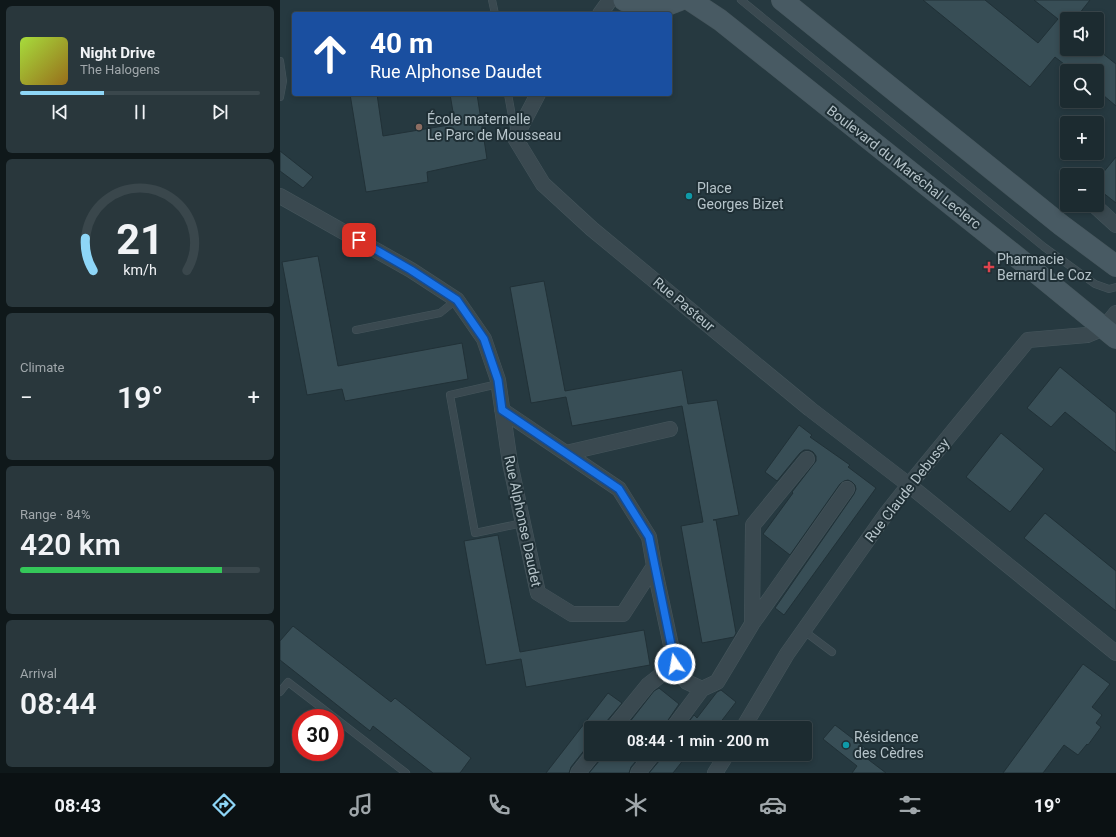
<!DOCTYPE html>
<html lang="en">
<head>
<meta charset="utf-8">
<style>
  :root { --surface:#1c2b30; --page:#29373c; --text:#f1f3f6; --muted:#a0a7ab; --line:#3a474c; --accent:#8ed6f7 }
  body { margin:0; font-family:Roboto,sans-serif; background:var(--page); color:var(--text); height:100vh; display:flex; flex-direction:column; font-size:15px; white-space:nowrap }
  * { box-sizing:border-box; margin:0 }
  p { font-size:13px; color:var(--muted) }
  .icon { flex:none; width:22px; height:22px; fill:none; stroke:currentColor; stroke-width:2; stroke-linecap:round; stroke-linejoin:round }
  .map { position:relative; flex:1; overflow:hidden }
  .side { display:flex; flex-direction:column; gap:6px; padding:6px; background:#0f181a; width:280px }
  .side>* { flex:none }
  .guide { position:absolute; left:12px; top:12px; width:380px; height:84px; border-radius:4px; box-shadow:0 2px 6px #0003,0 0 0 1px var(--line); background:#1a4fa0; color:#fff; overflow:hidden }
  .tools { position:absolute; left:780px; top:12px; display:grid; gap:8px }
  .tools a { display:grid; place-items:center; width:44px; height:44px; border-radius:4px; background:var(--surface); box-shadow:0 2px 6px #0003,0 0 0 1px var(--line); font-size:20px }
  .speed { position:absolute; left:12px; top:709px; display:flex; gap:8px; font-size:20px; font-weight:700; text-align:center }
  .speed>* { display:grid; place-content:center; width:52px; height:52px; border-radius:50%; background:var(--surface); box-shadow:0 2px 6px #0003,0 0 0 1px var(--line); line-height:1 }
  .speed .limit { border:6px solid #d22; background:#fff; color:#111 }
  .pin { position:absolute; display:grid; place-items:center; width:34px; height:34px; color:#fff; margin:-17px; border-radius:8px; box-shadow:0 2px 6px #0006 }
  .me { position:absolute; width:44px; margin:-22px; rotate:348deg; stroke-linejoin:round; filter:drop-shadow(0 0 3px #0008) }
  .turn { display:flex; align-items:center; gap:14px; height:84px; padding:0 12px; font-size:18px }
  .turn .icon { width:52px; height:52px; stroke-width:2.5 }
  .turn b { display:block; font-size:28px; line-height:34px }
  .big { font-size:30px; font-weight:600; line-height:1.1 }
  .side .card { flex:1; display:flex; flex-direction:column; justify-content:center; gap:6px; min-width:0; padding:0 14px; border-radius:6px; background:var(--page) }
  .side .dial { align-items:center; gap:0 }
  .dial svg { height:104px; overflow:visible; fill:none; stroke:var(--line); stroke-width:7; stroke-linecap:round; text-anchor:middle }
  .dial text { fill:var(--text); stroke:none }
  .song { display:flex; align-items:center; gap:12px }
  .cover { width:48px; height:48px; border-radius:6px; background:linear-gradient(135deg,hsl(80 70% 55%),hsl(40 70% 35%)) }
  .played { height:4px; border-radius:2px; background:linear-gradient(90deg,var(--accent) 35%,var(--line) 35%) }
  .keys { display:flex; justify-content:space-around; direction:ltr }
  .heat { display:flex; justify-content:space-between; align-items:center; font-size:22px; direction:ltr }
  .charge { height:6px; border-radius:3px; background:linear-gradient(90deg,#34c759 84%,var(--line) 0) }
  .trip { position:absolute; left:304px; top:721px; width:228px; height:40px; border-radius:4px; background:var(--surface); box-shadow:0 2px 6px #0003,0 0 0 1px var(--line); font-weight:600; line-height:40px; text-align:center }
  .dock { display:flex; height:64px; justify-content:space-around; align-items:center; background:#0b1113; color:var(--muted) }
  .dock .icon { width:28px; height:28px }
  .dock .selected { color:var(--accent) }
  .dock b { font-size:18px; color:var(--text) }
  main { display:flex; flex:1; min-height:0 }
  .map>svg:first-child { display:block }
</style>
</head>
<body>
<main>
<section class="side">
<div class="card">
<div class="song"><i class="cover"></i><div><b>Night Drive</b><p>The Halogens</p></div></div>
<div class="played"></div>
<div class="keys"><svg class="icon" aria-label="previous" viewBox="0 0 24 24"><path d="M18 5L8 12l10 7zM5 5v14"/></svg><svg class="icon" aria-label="pause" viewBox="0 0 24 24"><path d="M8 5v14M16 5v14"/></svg><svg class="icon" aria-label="next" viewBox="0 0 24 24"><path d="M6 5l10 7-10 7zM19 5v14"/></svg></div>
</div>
<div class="card dial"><svg viewBox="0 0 100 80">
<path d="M14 69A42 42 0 1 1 86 69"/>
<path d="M14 69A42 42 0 0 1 8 44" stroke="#8ed6f7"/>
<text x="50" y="56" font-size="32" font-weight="700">21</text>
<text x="50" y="72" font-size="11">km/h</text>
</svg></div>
<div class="card"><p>Climate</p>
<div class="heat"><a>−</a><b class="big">19°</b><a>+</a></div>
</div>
<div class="card"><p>Range · 84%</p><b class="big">420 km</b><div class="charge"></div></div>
<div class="card"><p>Arrival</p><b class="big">08:44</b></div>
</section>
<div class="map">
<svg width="836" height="773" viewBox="0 0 836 773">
  <rect width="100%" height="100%" fill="#263940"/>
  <path fill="#384e56" stroke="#213137" d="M643 0H705L758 43 778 19 754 0H810L795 19H787V49H817L836 64V106L817 90V71H793L775 57 750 87Z
    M70 94H97L103 136 175 124 170 94H197L207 159 147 172 148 182 86 192Z
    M0 151 33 177 23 188 0 171Z
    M836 157V203L817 188V180Z
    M38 256 58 366 182 343 188 379 65 401 62 389 27 395 2 262Z
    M264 281 285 391 402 370 408 404 437 400 459 515 433 520H436L456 633 454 637 422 643 401 526 423 522 402 406 292 426 286 397 251 403 230 287Z
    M780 367 836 413V453L785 412 771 427 747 408Z
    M519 425 532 435 530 437 570 465 568 467 596 488 504 615 495 608 574 494 576 489 575 485 572 482 568 480 564 481 560 484 510 555 483 534 513 493 512 492 536 461V456L533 452 529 450H524L520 453 497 481 485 472Z
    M721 433 764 469 730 512 686 477Z
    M765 513 836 571V611L744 538Z
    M218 535 240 652 364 630 370 665 246 687 241 659 206 665 184 541Z
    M13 626 111 702 115 698 191 758 180 773H153L93 726 90 731 0 660V641Z
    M803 664 830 684 812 707 822 715 816 723 821 727 808 745 807 744 798 755 784 745 763 773H723Z
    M379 688 399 704 386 723 384 728H345L374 691Z
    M441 690 456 702 436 728H404L414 715 417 718 437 692Z
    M328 693 342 703 326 722 324 728H311V745L306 748 291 767 289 773H266Z
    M555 725 589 751 585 757 606 773H572L577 766 543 739Z
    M322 754H362L351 767 349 773H309L320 760Z
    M382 754H408L393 773H369L380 760Z"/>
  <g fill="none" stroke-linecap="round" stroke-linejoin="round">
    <defs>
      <path id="service" d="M212 0 215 14
        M461 0 764 247 815 284 829 289 836 287
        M0 61 3 81 0 97
        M228 94 235 133
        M76 330 160 313 176 300
        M218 384 170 395 195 533 243 523
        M524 631 552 652
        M0 692 8 682 55 718
        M55 718 126 773"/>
      <path id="minor" d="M320 14 330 0
        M258 94 235 138 263 184 312 229 530 409 629 485 836 653
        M0 196 131 270 177 300 204 339 218 380 230 463 258 593 292 614H343L374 566 369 537 339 489 222 410
        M814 205 836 225
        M286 453 390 429
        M374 566 395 664 407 682 422 689 437 682 472 624 567 489
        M472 624 473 525 527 459
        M333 728 368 685 395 664
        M393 728 422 689
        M463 728 507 654 606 514 629 485 748 340 807 335 824 328 836 313
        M298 773 313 754
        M358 773 373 754
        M435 773 447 754"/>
      <path id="secondary" d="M344 0 356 5 382 7 400 0
        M410 0 440 20 748 266 836 338
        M502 0 781 225 836 266"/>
    </defs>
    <use href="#service" stroke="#46565c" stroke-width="8"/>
    <use href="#minor" stroke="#46565c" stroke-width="16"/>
    <use href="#secondary" stroke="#46565c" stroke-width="22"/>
    <use href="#service" stroke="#3a4950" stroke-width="7"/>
    <use href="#minor" stroke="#3a4950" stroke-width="15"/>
    <use href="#secondary" stroke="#485a63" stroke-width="21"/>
  </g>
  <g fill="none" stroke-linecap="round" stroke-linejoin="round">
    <defs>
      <path id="route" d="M79 240 131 270 177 300 204 339 218 380 222 410 339 489 369 537 395 664"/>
    </defs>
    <use href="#route" stroke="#114b97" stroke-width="10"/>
    <use href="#route" stroke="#1a73e8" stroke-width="7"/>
  </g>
  <circle fill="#8d6e63" stroke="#1f2f35" stroke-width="1.5" cx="139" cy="127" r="4"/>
  <g fill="#0f9aa8" stroke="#1f2f35" stroke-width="1.5">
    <circle cx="409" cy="196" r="4"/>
    <circle cx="566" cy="745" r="4"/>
  </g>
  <path fill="#e0444e" stroke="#1f2f35" stroke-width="1.5" d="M707 261h4v4h4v4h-4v4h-4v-4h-4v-4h4z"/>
  <g text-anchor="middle" stroke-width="4" stroke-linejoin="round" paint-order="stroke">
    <g font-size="14" fill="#b6c4ca" stroke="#1f2f35" text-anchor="start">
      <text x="147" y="124">École maternelle<tspan x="147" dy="16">Le Parc de Mousseau</tspan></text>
      <text x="417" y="193">Place<tspan x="417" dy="16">Georges Bizet</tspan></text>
      <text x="717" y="264">Pharmacie<tspan x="717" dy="16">Bernard Le Coz</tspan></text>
      <text x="574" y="742">Résidence<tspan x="574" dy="16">des Cèdres</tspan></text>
    </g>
    <g font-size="14" fill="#b6c4ca" stroke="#1f2f35">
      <text transform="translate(624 167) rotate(38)" y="5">Boulevard du Maréchal Leclerc</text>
      <text transform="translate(404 304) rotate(40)" y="5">Rue Pasteur</text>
      <text transform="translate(627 490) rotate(-52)" y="5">Rue Claude Debussy</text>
      <text transform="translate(243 521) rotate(78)" y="5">Rue Alphonse Daudet</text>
    </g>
  </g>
</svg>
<div class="tools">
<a><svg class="icon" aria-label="sound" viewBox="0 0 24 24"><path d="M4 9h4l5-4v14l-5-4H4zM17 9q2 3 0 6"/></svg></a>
<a><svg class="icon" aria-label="search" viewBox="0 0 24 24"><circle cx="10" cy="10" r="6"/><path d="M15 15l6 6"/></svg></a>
<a>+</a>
<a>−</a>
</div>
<div class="speed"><div class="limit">30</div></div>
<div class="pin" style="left:79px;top:240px;background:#d93025"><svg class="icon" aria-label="arrive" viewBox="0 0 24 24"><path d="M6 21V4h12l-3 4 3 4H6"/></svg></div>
<svg class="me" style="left:395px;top:664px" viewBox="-20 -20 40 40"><circle r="17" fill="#1a73e8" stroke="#fff" stroke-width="3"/><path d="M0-11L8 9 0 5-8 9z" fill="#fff"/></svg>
<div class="trip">08:44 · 1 min · 200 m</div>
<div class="guide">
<div class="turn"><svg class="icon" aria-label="ahead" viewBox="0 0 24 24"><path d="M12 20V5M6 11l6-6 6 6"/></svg><div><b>40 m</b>Rue Alphonse Daudet</div></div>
</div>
</div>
</main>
<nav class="dock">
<b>08:43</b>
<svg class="icon selected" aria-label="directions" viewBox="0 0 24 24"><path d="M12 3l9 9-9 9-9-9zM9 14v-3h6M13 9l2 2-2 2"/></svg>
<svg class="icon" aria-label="music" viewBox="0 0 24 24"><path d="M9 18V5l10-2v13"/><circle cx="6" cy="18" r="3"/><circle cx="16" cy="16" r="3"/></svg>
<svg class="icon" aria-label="phone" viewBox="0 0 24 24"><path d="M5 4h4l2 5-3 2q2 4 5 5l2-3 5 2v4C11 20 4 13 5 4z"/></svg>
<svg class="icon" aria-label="climate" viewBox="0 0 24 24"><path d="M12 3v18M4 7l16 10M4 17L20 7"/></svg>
<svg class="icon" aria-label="car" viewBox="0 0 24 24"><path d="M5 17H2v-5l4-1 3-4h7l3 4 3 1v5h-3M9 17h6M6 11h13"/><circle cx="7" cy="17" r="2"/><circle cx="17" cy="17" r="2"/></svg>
<svg class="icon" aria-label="filters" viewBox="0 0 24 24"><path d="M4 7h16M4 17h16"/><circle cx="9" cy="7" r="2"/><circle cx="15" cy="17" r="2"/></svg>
<b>19°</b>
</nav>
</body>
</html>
